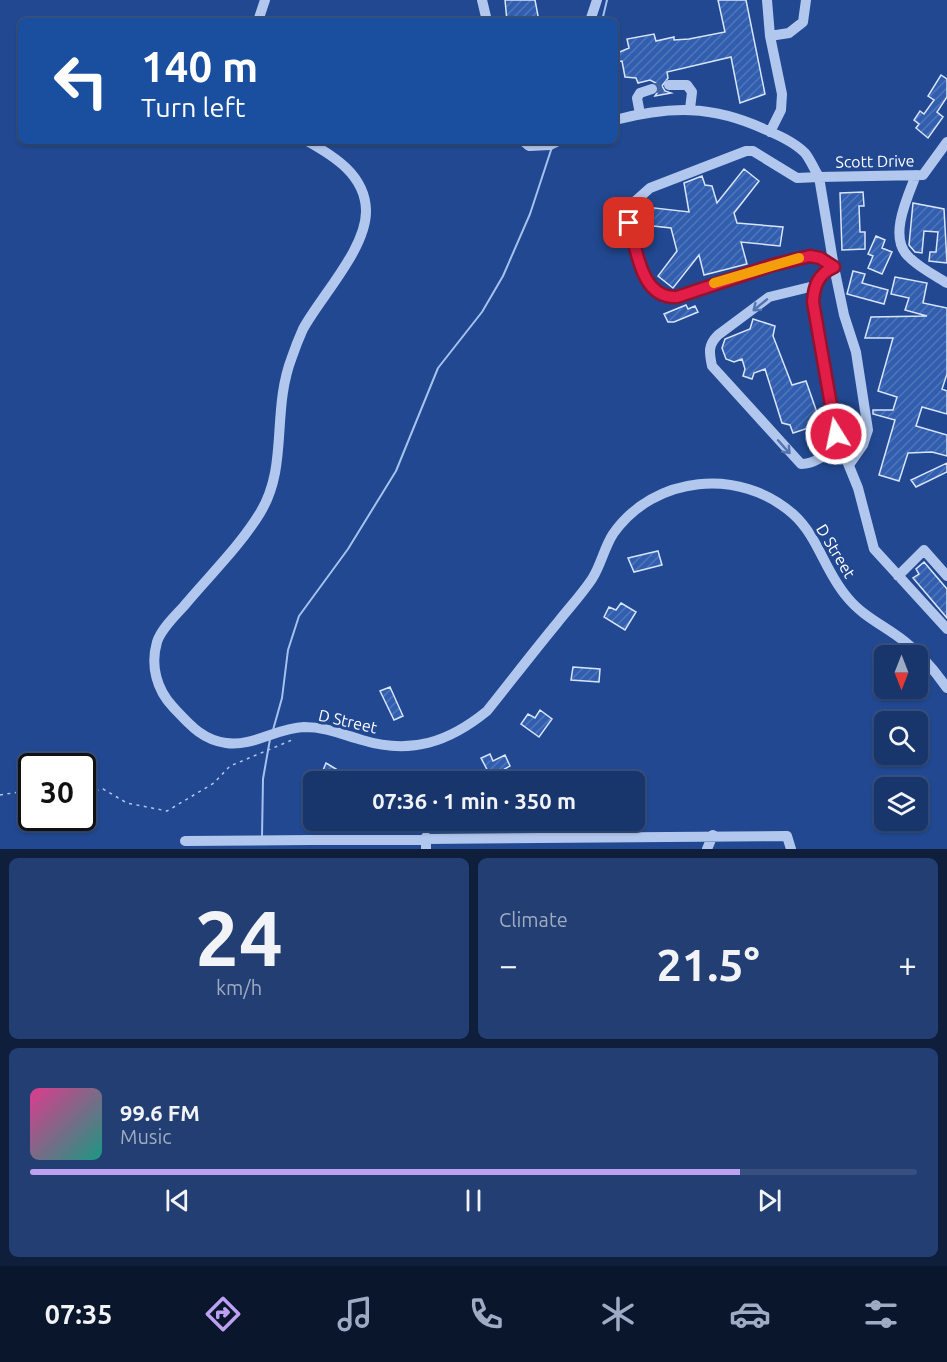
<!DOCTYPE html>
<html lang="en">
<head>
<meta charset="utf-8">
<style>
  :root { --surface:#19366c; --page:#223e72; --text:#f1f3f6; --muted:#9fabc2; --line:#37507f; --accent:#bca0f2 }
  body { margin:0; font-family:Ubuntu,sans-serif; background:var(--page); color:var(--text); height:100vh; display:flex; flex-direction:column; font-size:22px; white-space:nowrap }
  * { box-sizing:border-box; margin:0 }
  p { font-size:20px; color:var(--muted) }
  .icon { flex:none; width:33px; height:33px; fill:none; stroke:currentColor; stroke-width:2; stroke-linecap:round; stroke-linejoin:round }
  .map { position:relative; height:849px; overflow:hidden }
  .details { display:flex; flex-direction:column; gap:9px; padding:9px; background:#0e1e3b; flex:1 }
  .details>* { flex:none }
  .guide { position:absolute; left:18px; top:18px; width:600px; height:126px; border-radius:9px; box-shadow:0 2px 4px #0004,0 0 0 2px var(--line); background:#1a4fa0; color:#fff; overflow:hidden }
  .needle { width:39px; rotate:180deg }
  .tools { position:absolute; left:874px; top:645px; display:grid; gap:12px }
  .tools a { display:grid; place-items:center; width:54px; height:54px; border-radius:9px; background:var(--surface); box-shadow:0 2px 4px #0004,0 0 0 2px var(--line); font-size:30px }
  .speed { position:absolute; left:18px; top:753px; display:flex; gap:12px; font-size:30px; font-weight:700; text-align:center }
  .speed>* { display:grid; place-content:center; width:78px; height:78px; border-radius:50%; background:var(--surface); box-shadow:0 2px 4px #0004,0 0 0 2px var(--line); line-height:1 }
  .speed .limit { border:3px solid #111; border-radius:9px; background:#fff; color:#111 }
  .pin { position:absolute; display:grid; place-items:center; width:51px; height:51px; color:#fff; margin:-26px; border-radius:12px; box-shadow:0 3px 9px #0006 }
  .me { position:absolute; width:66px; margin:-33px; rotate:350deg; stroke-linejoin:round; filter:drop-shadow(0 0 4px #0008) }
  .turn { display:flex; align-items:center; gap:21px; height:126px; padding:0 24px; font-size:27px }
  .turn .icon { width:78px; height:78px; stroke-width:2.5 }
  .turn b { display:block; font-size:42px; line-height:51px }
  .big { font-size:45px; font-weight:600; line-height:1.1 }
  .details .tile { flex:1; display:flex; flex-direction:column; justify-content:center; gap:9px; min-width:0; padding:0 21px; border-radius:9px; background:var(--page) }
  .details .dial { align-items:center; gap:0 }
  .dial b { font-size:78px; line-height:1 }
  .song { display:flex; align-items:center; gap:18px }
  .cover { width:72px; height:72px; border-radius:9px; background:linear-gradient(135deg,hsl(330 70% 55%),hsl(170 70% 35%)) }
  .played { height:6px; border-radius:3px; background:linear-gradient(90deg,var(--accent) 80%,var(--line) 80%) }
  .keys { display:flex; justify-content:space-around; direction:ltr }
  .heat { display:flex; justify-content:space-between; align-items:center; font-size:33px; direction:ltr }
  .details .tiles { flex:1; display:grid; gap:9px; grid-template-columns:1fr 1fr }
  .tile:last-child { grid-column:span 2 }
  .trip { position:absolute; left:303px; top:771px; width:342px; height:60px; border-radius:9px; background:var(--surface); box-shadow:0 2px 4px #0004,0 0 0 2px var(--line); font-weight:600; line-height:60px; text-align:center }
  .tab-bar { display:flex; height:96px; justify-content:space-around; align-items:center; background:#0a162b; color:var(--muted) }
  .tab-bar .icon { width:42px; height:42px }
  .tab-bar .on { color:var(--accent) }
  .tab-bar b { font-size:27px; color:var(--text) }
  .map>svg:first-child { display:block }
</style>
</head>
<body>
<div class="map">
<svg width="947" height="849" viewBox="0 0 947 849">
  <defs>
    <pattern id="building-hatch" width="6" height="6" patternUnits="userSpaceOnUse" patternTransform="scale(1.5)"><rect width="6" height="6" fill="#315eae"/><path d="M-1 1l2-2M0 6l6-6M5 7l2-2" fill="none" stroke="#5076ba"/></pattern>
  </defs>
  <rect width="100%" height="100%" fill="#214890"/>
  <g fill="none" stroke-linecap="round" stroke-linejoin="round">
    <path stroke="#a5c1ee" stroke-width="2" d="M602 21 607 0
      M273 730 282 698 288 650 299 616 348 549 396 471 438 368 482 312 503 276 530 214 552 147
      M262 837 263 779 270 739"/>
  </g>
  <path fill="url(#building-hatch)" stroke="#d7e4f9" stroke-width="1.5" d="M505 0H535L539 21H507Z
    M718 0H746L765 94 740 103 731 57 667 72 668 78 662 86 665 91 671 93 655 96 659 90 656 83 650 80 638 83 636 78 625 77 622 61 615 62V54L629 48 627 39 654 34 656 41 674 37V40L689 39 725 32Z
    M941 75 947 79V97L937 112 943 117 928 138 916 128 919 124 914 120 920 111 924 114 934 100 928 96Z
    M744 169 759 181 734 213 737 223 783 227 780 246 741 242 747 264 704 275 699 255 673 288 658 276 677 251 671 228 644 225 646 207 689 212 684 183 702 176 705 185 712 186 717 203Z
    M863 192 864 206H859L860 232H865V249L842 250 840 193Z
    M913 203 944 209 947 263 929 261 930 252H936L938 232 924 231 922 253 915 252 909 245Z
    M876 236 885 240 882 248 892 252 882 274 868 268 873 256 868 254Z
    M853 271 865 274 862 283 888 290 884 304 847 294Z
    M895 277 927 283 923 303 947 308V374L942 389 947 391V414L922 407 916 426 947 435V456L932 452 908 453 899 481 879 475 895 420 873 414V410H893L897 397 878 391 893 338H865L871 317 927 316 905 310 909 298 891 294Z
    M686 305 688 309 695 306 698 312 674 322H668L664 314Z
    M753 319 775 326 773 336 792 385 806 381 821 424 793 433 790 425 782 423 765 369 754 373 752 379 743 376 745 369 742 359 734 362 726 359 722 348 725 339 750 329Z
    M947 463V472L916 487 911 480Z
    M658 551 662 565 634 572 628 558Z
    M924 562 947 589V618L913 578 919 574 916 569Z
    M621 603 636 612 625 630 604 617 609 607 616 610Z
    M573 667 600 669 599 682 571 680Z
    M390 687 403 716 394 720 380 691Z
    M540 710 552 719 539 737 521 724 528 714 535 718Z
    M490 754 493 761 505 755 510 766 491 777 481 758Z
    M326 763 346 775 343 782H337L322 773Z"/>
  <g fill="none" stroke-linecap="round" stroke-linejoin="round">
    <path stroke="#4263a1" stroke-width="10" stroke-dasharray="10 5" stroke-linecap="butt" d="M652 89 669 85"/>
    <path stroke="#b1c7ed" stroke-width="1.5" stroke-dasharray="3 4.5" stroke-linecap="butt" d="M82 785 94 791 103 789 127 803 167 811 214 783 230 766 292 740
      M0 795 32 790"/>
    <path stroke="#b1c7ed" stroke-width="10" d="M482 0 487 21
      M767 0 770 36 782 94 781 110 770 132
      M258 21 265 0
      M590 21 597 0
      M770 36 789 33 803 22 806 0
      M669 85H687L692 92 690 109
      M640 114 637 98 640 93 652 89
      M615 120C670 106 712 105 764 129 778 135 794 142 805 153 810 159 814 169 819 177L797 178 753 151H746L650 188 632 204 629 223 647 282 656 293 665 298 677 297 773 265 810 256 820 258 834 267 844 315 856 352 868 430 863 445 849 465
      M307 141C334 156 365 175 366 210 367 248 321 296 303 329 299 338 295 348 292 357 271 411 289 466 260 513 240 546 209 576 184 606 175 616 161 629 157 642 150 666 157 690 173 707 189 724 202 740 226 743 253 747 276 728 304 727 326 727 341 734 362 740 411 755 449 742 487 711 511 681 534 651 558 622 569 608 582 594 592 579 601 565 604 548 613 534 654 475 740 467 793 514 818 536 825 572 847 597 862 616 885 626 904 641 921 654 935 671 947 688
      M523 141 529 146 550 145 558 141
      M947 142 923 175 819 177 834 267C818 274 814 286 813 302L836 434 858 488 874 549 947 629
      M916 175C908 196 888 237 908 256 918 267 934 275 947 283
      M814 286 769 297 718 335C708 345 709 352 712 366L801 464C816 464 829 453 839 442
      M898 576 924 550 947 576
      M185 841 787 836 791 849
      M426 849V837
      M707 849 713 835"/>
  </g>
  <defs><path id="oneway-shaft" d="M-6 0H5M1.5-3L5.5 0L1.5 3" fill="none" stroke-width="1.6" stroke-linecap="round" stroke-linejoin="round" transform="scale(1.5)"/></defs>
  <g stroke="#5374b1">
    <use href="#oneway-shaft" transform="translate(760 305) rotate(141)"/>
    <use href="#oneway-shaft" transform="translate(784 447) rotate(48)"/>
  </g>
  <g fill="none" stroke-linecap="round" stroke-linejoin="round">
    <defs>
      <path id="route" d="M629 223C637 251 641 299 677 297L773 265 810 256 820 258 834 267C818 274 814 286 813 302L836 434"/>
    </defs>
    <use href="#route" stroke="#92132f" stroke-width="15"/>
    <use href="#route" stroke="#e11d48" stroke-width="10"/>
    <path stroke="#f59e0b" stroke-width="10" d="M714 283 799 258"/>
  </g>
  <g text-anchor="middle" stroke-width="6" stroke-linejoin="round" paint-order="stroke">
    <g font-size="16" fill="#fff" stroke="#214890">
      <text transform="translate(875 161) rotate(-1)" y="6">Scott Drive</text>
      <text transform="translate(836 551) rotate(59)" y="6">D Street</text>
      <text transform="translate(348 721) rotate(13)" y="6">D Street</text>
    </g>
  </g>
</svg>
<div class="tools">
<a><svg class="needle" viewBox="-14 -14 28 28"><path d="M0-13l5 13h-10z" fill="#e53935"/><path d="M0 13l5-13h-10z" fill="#9fabc2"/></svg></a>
<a><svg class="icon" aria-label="search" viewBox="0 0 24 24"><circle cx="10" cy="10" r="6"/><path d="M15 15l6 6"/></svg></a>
<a><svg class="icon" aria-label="layers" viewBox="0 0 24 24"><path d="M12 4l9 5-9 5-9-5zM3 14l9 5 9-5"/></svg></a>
</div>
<div class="speed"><div class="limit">30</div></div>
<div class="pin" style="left:629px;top:223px;background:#d93025"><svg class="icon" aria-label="arrive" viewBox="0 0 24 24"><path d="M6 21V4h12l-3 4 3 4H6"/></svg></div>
<svg class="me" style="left:836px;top:434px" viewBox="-20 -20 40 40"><circle r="17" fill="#e11d48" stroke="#fff" stroke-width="3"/><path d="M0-11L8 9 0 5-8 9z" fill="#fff"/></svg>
<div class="trip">07:36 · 1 min · 350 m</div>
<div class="guide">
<div class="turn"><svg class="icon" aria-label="left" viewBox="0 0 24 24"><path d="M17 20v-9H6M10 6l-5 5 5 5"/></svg><div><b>140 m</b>Turn left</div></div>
</div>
</div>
<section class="details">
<div class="tiles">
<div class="tile dial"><b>24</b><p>km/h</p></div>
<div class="tile"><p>Climate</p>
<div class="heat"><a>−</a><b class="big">21.5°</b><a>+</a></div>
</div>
<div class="tile">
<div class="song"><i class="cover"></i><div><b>99.6 FM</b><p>Music</p></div></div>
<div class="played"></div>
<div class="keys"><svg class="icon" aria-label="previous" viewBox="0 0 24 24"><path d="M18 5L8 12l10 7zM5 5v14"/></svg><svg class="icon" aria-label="pause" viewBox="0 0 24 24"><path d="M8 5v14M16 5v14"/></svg><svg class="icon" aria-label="next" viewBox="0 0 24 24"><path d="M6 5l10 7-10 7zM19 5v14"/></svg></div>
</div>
</div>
</section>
<nav class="tab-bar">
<b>07:35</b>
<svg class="icon on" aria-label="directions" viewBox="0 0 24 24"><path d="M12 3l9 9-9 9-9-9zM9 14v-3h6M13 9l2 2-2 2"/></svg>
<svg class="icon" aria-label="music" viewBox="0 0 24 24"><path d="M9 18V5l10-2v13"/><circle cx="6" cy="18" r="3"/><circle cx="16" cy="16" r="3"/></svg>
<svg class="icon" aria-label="phone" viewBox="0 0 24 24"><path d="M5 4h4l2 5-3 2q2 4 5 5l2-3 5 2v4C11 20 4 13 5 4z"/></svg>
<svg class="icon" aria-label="climate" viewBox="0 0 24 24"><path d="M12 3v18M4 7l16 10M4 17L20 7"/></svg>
<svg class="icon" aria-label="car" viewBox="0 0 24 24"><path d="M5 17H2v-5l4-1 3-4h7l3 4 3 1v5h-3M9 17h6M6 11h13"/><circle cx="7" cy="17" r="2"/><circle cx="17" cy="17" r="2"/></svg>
<svg class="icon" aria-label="filters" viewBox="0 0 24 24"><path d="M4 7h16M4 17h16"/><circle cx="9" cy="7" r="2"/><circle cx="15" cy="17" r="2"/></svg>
</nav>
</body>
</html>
